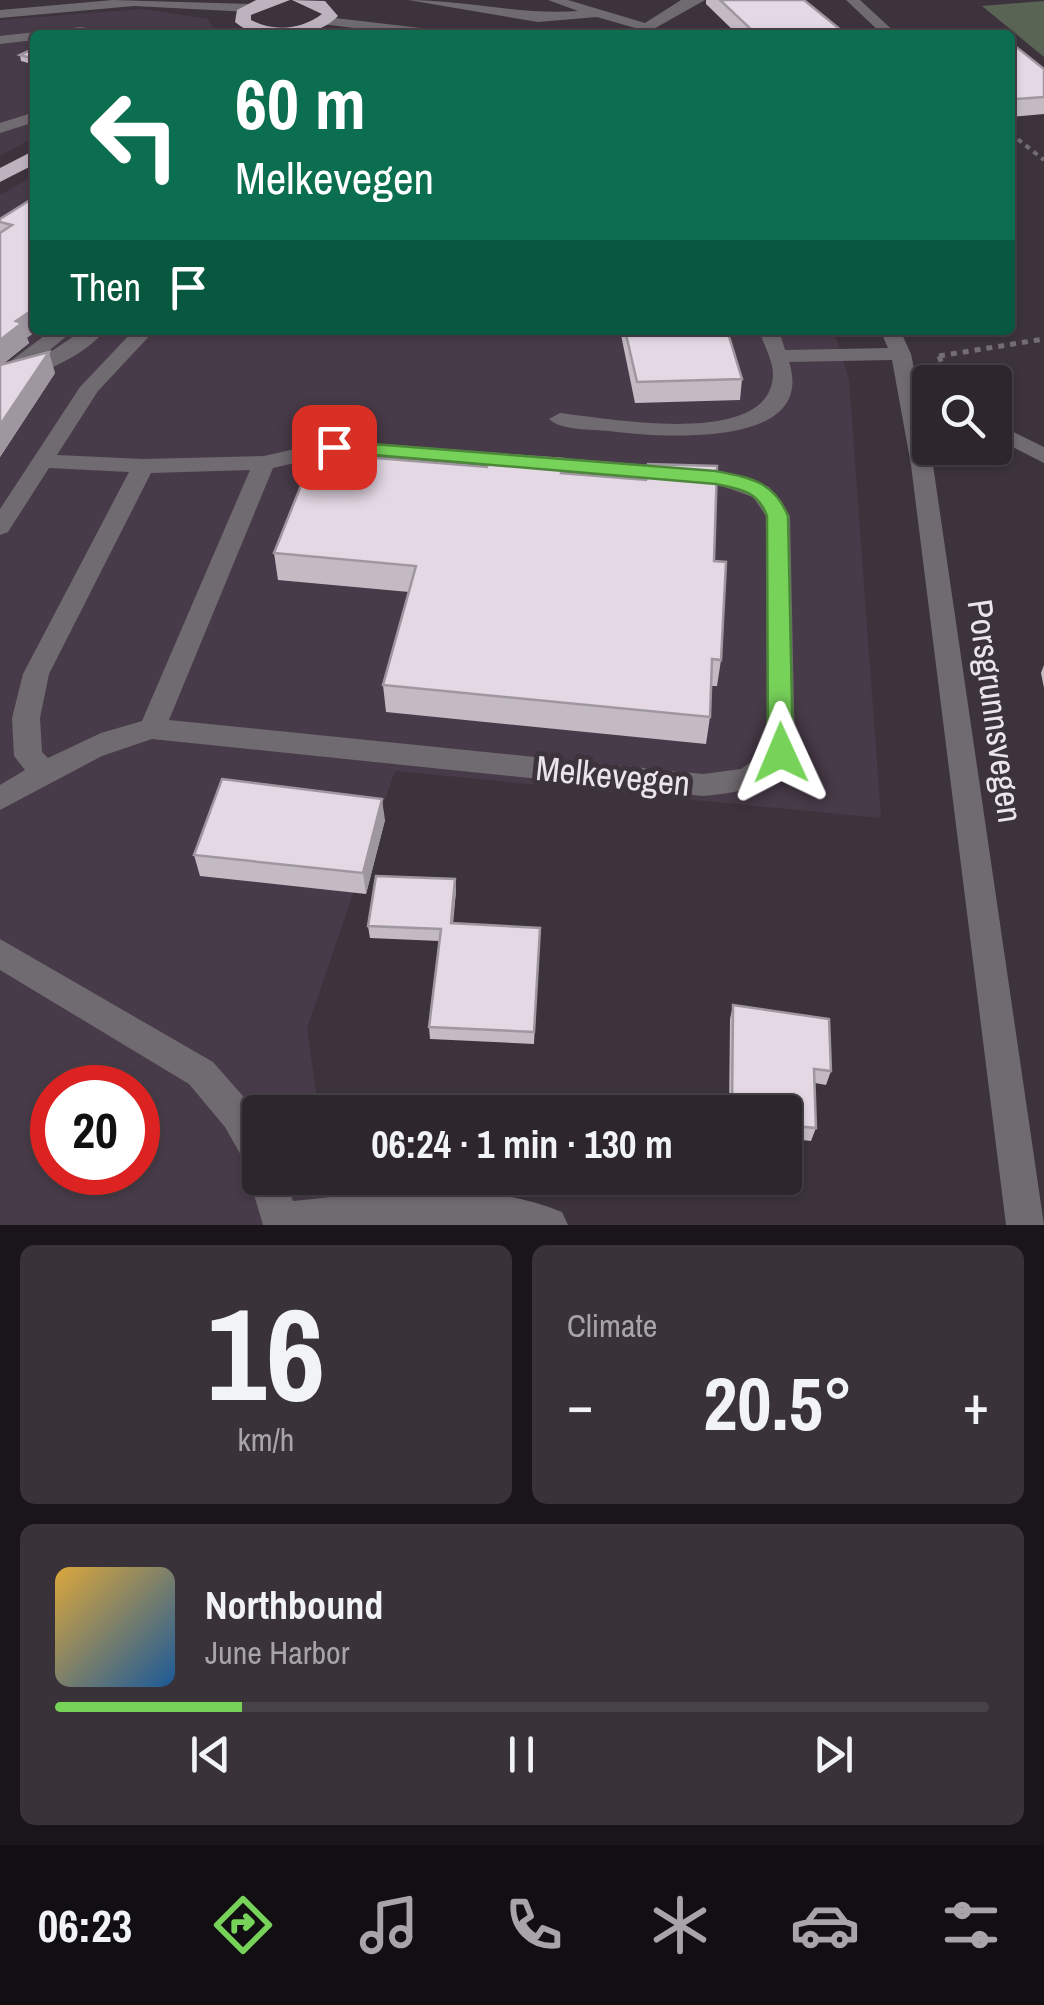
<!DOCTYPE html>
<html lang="en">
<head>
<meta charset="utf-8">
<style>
  :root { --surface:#2d262d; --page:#393239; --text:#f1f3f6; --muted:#a7a5aa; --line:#484349; --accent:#77d259 }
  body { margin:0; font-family:"Archivo Narrow",sans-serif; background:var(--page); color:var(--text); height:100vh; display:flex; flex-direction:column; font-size:38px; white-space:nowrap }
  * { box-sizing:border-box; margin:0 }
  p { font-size:32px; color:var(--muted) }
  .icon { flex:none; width:55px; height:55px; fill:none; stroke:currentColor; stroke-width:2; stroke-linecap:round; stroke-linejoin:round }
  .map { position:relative; height:1225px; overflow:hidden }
  .details { display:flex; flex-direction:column; gap:20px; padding:20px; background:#191519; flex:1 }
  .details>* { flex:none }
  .guide { position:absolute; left:30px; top:30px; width:985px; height:305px; border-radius:10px; box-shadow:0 2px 8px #0004,0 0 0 2px var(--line); background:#0b6e4f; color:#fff; overflow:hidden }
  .buttons { position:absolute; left:912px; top:365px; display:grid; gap:20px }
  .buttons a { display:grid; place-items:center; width:100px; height:100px; border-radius:10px; background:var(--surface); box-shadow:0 2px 8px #0004,0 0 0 2px var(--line); font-size:50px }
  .speed { position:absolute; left:30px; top:1065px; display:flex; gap:20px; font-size:50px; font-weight:700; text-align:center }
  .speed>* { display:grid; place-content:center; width:130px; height:130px; border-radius:50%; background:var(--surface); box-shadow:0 2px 8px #0004,0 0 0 2px var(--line); line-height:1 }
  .speed .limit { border:15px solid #d22; background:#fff; color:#111 }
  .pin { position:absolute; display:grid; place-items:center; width:85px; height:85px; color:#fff; margin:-42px; border-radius:20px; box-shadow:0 5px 15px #0006 }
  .me { position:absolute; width:110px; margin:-55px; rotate:359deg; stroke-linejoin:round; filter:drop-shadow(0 0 8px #0008) }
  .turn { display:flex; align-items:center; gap:35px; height:210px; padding:0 40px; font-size:45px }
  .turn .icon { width:130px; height:130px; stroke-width:2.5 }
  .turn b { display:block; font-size:70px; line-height:85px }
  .then { display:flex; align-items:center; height:95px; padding:0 40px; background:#0003; gap:20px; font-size:38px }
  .big { font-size:75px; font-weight:800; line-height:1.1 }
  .details .card { flex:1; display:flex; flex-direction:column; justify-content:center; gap:15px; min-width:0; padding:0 35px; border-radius:15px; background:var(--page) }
  .details .dial { align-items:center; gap:0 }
  .dial b { font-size:130px; line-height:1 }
  .song { display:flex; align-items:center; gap:30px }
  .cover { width:120px; height:120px; border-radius:15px; background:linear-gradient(135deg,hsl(40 70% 55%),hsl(210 70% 35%)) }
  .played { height:10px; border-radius:5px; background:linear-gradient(90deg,var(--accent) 20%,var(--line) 20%) }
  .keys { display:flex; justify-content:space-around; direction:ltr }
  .heat { display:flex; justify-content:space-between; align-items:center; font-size:55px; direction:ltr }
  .details .tiles { flex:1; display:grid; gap:20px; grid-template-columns:1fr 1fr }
  .card:last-child { grid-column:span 2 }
  .trip { position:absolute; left:242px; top:1095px; width:560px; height:100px; border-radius:10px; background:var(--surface); box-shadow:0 2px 8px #0004,0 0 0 2px var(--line); font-weight:800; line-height:100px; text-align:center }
  .tab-bar { display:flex; height:160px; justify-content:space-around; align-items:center; background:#120f12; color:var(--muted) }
  .tab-bar .icon { width:70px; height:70px }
  .tab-bar .on { color:var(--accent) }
  .tab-bar b { font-size:45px; color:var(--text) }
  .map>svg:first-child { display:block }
</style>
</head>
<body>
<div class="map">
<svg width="1044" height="1225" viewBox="0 0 1044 1225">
  <rect width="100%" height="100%" fill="#3c333c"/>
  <path fill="#483b49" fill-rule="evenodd" d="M143 9 208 19 214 30 208 35H35V137L0 156V20Z
    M35 175V330H834L849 380 881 818 395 771 307 1028 319 1112H260V1178H330L343 1225H0V195ZM52 1088H138V1172H52Z"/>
  <path fill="#596455" d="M1044 1V57L982 6Z"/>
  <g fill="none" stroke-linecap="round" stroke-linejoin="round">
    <path stroke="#746d75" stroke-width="4" stroke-dasharray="5 5" stroke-linecap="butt" d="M1010 133 1044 160"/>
    <path stroke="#746d75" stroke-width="5" stroke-dasharray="6 6" stroke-linecap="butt" d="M939 356 1044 339
      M939 356 949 382"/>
    <path fill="#706b70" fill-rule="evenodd" d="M113 0 250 4 256 8 250 12 134 6 0 18V10Z
      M408 0C465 0 520 15 578 11L548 0H568L645 23 681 0H705L643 35H627L635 28 597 17 538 22Z
      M846 0H860L898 35H883Z
      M326 17 447 31 454 35H412L321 24 319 21Z
      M81 27 128 35H35V40L0 44V36Z
      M35 112V122L0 133V123Z
      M52 330H74L34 363 83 330H106C77 362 38 374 0 385V369Z
      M134 330H155L98 391 57 455 143 459 264 456 334 440 716 470 769 487 790 516 795 753C776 787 739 793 703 796L152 739 102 756 0 810V785L25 770 14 756 12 718 23 674 129 472 49 468 8 532 0 535V509L80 387ZM334 454 716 484 753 497 766 516 767 750 741 769 703 774 169 720 273 468ZM250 470 142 721 101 733 48 758 42 752 40 718 49 674 151 473Z
      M759 330H779L785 350 888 348 880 330H900L911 354 933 465 1044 1225H1006L911 465 892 360 789 362C818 451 656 437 609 431 592 429 562 431 549 419L560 413C606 418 772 450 773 374 773 361 763 343 759 330Z
      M995 423 1044 447V463L995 438Z
      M0 939 213 1062 249 1103 260 1123V1178H285L293 1201C381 1192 478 1177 562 1212L568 1225H263L249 1178 251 1173 225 1127 189 1084 0 970Z"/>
    <path fill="#bdb3be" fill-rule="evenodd" d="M256 0H290L251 15V20C274 32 301 30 322 14L292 0 325 1 338 16C315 40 261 45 235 22L237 10Z
      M35 150V164L0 182V168Z"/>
  </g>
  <path fill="#c3bac4" d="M706 0H804L847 35H738L706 4Z
    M1010 42 1044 69V114L1010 117Z
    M35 48V65L21 61 20 55Z
    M35 197 27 338 29 343 3 364 55 373 0 457V219Z
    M620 330H727L742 379 740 400 635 403Z
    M563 459V473L714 561 721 660 717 686H711L710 717 706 744 386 712 383 685 409 592 278 580 274 553Z
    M1044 665V688L1041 673Z
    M385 820 366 894 200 876 194 855Z
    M455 879 456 891 453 924 540 928 534 1044 430 1039 429 1027 439 941 370 938 368 926Z
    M733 1005 831 1071 826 1085 815 1083 816 1128 811 1141 785 1138V1112H729L730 1019Z"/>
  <path fill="#9f97a0" d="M35 308V330H38L27 338 29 343 1 365 0 375V340L16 321Z
    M49 352 55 373 0 457V425Z
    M382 799 385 820 366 894 363 873Z
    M455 879 456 891 451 936V923Z"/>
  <path fill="#e3d8e4" stroke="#9f97a0" stroke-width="2.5" d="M720 0H804L847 35H757Z
    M66 33H91L101 35H61Z
    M1010 42 1044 69V97L1015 99 1010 95Z
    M35 48V59L20 55Z
    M35 197V308L16 321 22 323 0 340V233L12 225 0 222V219Z
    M625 330H727L742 379 637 382Z
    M49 352 0 425V365Z
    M314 453 487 467 491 454 563 459 561 473 646 480 648 464 717 466 714 561 726 562 721 660 712 659 710 717 383 685 416 566 274 553Z
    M222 779 382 799 363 873 194 855Z
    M376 876 455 879 451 923 540 928 534 1032 429 1027 441 929 368 926Z
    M733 1005 829 1019 831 1071 814 1069 816 1128 785 1125V1112H732Z"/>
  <path fill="#77d259" stroke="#4d883a" stroke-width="2.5" d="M334 441 716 471C750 478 774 481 788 516L793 753 790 760H772L768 753 767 516C758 491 740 489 716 484L327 451V443Z"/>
  <g text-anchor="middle" stroke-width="10" stroke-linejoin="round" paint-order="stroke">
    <g font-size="35" fill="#eae5eb" stroke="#3c333c">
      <text transform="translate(995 711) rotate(82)" y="12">Porsgrunnsvegen</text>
      <text transform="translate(613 776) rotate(6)" y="12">Melkevegen</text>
    </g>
  </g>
</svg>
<div class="buttons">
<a><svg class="icon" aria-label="search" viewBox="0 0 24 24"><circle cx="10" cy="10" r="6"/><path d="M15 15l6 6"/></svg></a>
</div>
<div class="speed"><div class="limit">20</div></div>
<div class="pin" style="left:334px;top:447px;background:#d93025"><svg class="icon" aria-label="arrive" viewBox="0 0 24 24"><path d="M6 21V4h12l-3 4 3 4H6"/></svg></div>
<svg class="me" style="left:781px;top:753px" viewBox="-20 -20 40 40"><path d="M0-17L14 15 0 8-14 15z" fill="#77d259" stroke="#fff" stroke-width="4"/></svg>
<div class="trip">06:24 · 1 min · 130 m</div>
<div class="guide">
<div class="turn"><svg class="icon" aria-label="left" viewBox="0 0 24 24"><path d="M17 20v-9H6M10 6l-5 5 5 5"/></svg><div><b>60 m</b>Melkevegen</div></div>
<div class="then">Then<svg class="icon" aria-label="arrive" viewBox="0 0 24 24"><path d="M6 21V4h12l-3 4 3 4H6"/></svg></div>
</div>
</div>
<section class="details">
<div class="tiles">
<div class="card dial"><b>16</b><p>km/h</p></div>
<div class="card"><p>Climate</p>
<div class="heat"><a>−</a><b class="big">20.5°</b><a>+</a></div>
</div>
<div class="card">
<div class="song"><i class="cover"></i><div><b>Northbound</b><p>June Harbor</p></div></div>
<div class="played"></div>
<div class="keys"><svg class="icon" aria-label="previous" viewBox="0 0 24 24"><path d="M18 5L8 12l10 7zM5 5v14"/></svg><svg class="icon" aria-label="pause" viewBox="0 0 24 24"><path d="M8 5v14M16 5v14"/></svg><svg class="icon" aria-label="next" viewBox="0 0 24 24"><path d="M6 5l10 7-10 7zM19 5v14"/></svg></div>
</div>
</div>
</section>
<nav class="tab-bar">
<b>06:23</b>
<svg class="icon on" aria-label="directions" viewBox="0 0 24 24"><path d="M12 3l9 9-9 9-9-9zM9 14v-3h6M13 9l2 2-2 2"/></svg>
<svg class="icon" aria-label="music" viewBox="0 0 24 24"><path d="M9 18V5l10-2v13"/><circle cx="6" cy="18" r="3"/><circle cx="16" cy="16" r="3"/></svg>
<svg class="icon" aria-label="phone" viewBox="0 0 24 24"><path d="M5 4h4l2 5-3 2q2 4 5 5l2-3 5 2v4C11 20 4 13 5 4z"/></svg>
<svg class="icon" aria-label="climate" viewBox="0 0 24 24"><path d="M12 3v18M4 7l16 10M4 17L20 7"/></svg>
<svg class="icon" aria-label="car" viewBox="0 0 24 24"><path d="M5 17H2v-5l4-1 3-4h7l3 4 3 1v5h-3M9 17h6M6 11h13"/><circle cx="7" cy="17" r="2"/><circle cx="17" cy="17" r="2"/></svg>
<svg class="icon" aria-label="filters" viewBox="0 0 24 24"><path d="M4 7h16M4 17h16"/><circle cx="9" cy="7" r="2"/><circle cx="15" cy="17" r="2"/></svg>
</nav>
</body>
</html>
